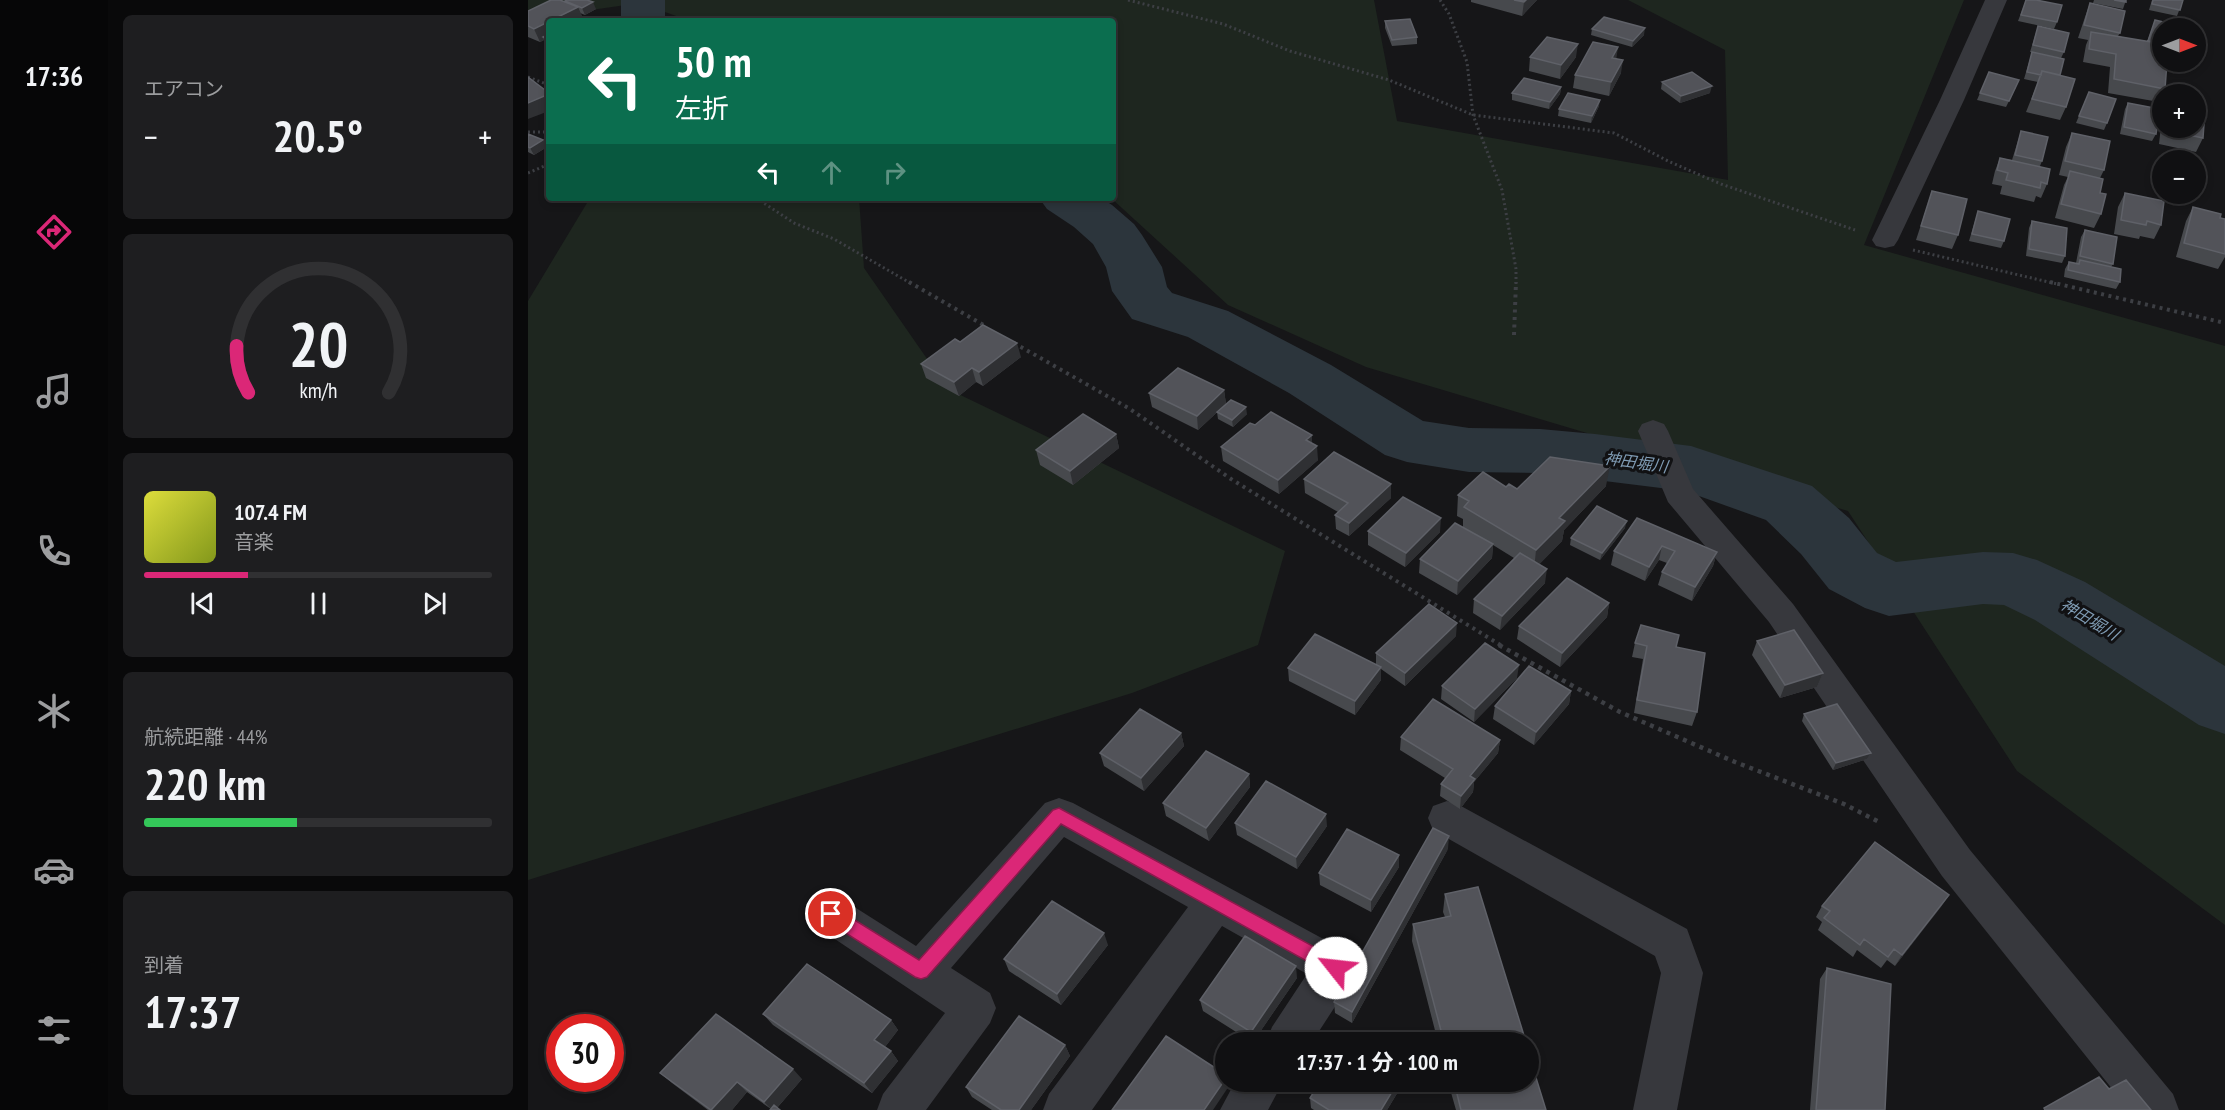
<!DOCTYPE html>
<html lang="ja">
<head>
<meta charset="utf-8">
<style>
  :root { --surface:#101012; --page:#1e1e20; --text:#f1f3f6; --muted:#9c9d9f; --line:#303032; --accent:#db2777 }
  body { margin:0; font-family:"PT Sans Narrow","Noto Sans JP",sans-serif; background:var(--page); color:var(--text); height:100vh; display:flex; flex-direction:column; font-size:22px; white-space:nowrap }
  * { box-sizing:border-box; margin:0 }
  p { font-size:20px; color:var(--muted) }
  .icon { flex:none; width:33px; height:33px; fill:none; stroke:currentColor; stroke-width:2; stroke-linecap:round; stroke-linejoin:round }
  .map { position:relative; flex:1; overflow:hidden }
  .side { display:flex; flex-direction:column; gap:15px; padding:15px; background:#09090a; width:420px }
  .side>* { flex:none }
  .banner { position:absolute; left:18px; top:18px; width:570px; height:183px; border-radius:6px; box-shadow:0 3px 9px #0003,0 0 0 2px var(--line); background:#0b6e4f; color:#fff; overflow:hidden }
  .needle { width:39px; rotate:90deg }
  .fabs { position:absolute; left:1624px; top:18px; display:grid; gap:12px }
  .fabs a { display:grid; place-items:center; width:54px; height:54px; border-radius:50%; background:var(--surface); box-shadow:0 3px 9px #0003,0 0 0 2px var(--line); font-size:30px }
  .speed { position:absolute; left:18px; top:1014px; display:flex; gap:12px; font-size:30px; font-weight:700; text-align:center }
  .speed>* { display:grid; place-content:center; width:78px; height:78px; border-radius:50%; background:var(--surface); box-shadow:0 3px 9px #0003,0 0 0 2px var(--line); line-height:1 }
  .speed .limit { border:9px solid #d22; background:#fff; color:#111 }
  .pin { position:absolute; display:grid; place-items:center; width:51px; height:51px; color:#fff; margin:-26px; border:3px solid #fff; border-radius:50%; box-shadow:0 2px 6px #0007 }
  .me { position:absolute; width:66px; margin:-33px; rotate:299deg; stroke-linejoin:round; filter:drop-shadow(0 0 4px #0008) }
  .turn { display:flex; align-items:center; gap:21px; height:126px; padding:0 30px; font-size:27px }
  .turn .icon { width:78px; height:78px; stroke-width:2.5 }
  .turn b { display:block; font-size:42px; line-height:51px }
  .lanes { display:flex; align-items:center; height:57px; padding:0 30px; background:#0003; justify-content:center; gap:30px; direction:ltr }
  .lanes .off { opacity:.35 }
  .big { font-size:45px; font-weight:700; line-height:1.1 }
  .side .card { flex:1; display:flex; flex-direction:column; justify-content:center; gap:9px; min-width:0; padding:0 21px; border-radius:9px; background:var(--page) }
  .side .dial { align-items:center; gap:0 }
  .dial svg { height:156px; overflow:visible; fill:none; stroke:var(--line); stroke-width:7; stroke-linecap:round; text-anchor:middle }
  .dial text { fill:var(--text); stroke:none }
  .song { display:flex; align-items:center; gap:18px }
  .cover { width:72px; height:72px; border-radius:9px; background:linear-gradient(135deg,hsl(60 70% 55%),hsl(70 70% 35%)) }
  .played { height:6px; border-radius:3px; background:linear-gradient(90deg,var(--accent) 30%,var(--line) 30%) }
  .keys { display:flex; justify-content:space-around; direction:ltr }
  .heat { display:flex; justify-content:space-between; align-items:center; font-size:33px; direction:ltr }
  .charge { height:9px; border-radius:4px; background:linear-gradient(90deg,#34c759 44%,var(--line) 0) }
  .trip { position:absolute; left:687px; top:1032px; width:324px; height:60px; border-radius:30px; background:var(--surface); box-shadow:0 3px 9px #0003,0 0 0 2px var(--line); font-weight:700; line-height:60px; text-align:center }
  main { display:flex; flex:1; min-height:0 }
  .tabs { display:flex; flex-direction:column; width:108px; justify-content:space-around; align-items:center; background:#060607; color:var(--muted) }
  .tabs .icon { width:42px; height:42px }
  .tabs .active { color:var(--accent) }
  .tabs b { font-size:27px; color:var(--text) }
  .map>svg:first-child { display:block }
</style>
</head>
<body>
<main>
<nav class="tabs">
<b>17:36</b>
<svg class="icon active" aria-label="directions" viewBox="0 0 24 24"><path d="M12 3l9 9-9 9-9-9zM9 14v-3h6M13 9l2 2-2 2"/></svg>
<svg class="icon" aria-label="music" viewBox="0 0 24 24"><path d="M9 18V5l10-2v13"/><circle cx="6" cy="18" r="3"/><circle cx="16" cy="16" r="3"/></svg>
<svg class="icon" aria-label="phone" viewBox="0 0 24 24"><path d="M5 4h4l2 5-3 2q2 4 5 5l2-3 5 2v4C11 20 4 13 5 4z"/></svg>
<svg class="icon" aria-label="climate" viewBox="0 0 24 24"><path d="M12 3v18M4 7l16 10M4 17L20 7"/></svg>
<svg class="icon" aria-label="car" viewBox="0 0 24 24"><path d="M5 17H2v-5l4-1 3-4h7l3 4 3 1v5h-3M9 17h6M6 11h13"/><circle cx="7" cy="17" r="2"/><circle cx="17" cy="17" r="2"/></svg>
<svg class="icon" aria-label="filters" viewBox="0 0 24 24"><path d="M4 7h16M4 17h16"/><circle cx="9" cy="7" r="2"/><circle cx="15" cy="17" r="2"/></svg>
</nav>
<section class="side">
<div class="card"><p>エアコン</p>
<div class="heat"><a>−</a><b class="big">20.5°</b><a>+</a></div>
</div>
<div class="card dial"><svg viewBox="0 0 100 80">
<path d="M14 69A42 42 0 1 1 86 69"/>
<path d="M14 69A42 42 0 0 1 8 45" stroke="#db2777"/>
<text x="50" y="56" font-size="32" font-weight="700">20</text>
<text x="50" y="72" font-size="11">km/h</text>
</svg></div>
<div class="card">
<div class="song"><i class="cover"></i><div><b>107.4 FM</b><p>音楽</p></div></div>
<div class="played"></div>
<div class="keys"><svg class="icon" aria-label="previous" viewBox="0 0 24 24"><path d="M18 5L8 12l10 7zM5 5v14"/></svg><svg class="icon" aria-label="pause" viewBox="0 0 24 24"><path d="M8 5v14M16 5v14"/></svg><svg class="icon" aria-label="next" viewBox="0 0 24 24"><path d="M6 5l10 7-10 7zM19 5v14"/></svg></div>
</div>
<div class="card"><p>航続距離 · 44%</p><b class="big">220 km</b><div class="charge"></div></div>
<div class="card"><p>到着</p><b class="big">17:37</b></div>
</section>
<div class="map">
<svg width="1697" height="1110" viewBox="0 0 1697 1110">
  <rect width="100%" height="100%" fill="#161618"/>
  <path fill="#1e261f" d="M0 0H846L869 121 1200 180 1197 50 1100 0H1436L1336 245 1697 346V925L1489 771 1320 511 838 367 700 305 583 198H585V21H162L112 3 0 19Z
    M62 198H331L336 268 420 389 757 551 730 645 604 693 0 880V301Z"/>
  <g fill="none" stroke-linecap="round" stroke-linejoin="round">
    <path fill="#2c353c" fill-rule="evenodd" d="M93 0H137V21H93Z
      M511 198H573L584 205 606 224 614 235 634 267 639 287 644 293 700 311 803 365 895 421 941 428 1012 429 1067 434 1163 446 1284 486 1321 518 1349 553 1368 562 1455 552 1485 553 1509 560 1557 582 1697 666V734L1671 725 1507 620 1476 605 1455 604 1361 616 1337 608 1301 589 1273 554 1238 520 1157 491 1012 473 941 472 879 462 857 455 761 393 660 337 604 319 584 291 578 267 565 244 546 227 519 209Z"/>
    <path stroke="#3d3f44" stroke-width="3" stroke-dasharray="2 3" stroke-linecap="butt" d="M600 0 695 24 762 51 861 80 945 115 1086 133 1142 162 1193 184 1327 230
      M912 0 921 14 939 62 945 115 974 190 988 269V284
      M0 77 21 85
      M0 132H21
      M0 173 21 164
      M228 198 266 223 306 239 384 284
      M1385 250 1529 284"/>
    <path stroke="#3d3f44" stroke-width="4" stroke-dasharray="3 4.5" stroke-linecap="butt" d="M381 282 459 327
      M1522 282 1697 323
      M986 335 988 282
      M486 343 602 409 703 479 974 646"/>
    <path stroke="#3d3f44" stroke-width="4.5" stroke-dasharray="4 5" stroke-linecap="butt" d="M971 645 1092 712 1207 762 1316 804 1353 823"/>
    <path fill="#37383d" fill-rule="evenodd" d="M1457 0H1479L1436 100 1370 240 1366 246 1357 248 1348 246 1344 240 1412 100Z
      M1125 420 1136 424 1140 431 1165 489 1265 604 1442 850 1645 1094 1651 1110H1601L1414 876 1241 622 1140 502 1110 431 1114 424Z
      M531 798 545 803 823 954 829 968 823 982 784 1042H738L744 1027 779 974 694 926 564 1110H515L521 1094 660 907 536 837 423 968 462 993 468 1008 462 1023 398 1110H349L355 1094 417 1013 289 927 283 914 289 901 303 895 317 901 388 946 517 803Z
      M919 801 933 806 1159 929 1175 973 1149 1110H1105L1133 973 1127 956 905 830 900 818 905 806Z
      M707 1082H755L740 1110H692Z"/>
  </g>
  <path fill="#47494d" d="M943 0H1009L994 16 943 2Z
    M1498 0 1529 22 1526 29 1490 21Z
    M1566 0H1598L1595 9 1565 3Z
    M1624 0H1655L1649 16 1621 10Z
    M37 2 68 9 57 15 52 13 56 20 54 21H21V45L18 44 16 40 12 42 0 37V11Z
    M1562 3 1592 33 1590 36 1619 42 1627 20 1635 28 1637 89 1631 102 1580 93 1582 67 1555 62 1558 45 1560 40 1550 38 1557 17Z
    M857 21 889 37V44L864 46 857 28Z
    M1510 26 1536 52 1533 58 1502 52Z
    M1064 29 1116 35 1104 47 1063 35Z
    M1504 52 1532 75 1538 107 1532 120 1498 112 1510 82 1496 79Z
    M1002 57H1048L1032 79 1001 71Z
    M1088 58 1093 73 1081 96 1045 88 1047 75Z
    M1134 82 1182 93 1152 103 1133 89Z
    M1033 87 1032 94 1021 109 984 100V93Z
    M1488 87 1478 107 1449 100 1452 93Z
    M1561 92 1579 123 1576 130 1548 123Z
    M1600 103 1628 134 1624 141 1592 134 1597 109Z
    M1071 106 1063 123 1030 116 1031 109Z
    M1635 114V128H1668L1675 138 1668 152 1631 144 1634 117Z
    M1493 131 1514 161 1512 166 1519 184 1513 198 1508 196 1506 202 1472 194 1474 186 1464 184 1467 171 1472 158 1484 160Z
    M1544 133 1576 170 1572 178 1573 214 1566 228 1527 218 1536 185 1540 177 1531 175 1538 147Z
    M0 134 15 140 19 147 6 155 0 152Z
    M1404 191 1430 235 1424 249 1388 240Z
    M1597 193 1633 225 1626 239 1612 236 1611 239 1586 234 1590 207Z
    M1665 207 1697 219V257L1690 269 1648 257 1658 221Z
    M1450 211 1476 241 1473 248 1441 241Z
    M1504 221 1537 256 1534 263 1498 256 1501 228Z
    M1557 230 1585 264 1583 267 1592 282 1588 289 1536 277 1537 269 1541 262 1548 263 1553 237Z
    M432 342 493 357 455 386 448 382 431 396 398 378 393 364Z
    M696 390 698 404 670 430 624 407 621 393Z
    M689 412 719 414 705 427 690 419Z
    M727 425 784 435V443L790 460 751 494 695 461 693 447Z
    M588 434 591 448 545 485 512 465 508 450Z
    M776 479 863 498 821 536 808 529 807 515 810 512 777 493Z
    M1078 486 1036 530 1034 541 1011 564 1017 583 972 630 945 613 946 599 986 558 965 545 964 558 929 595 891 573 892 559 935 527V519L929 516 930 495 978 487 989 489Z
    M1109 518 1189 552 1185 566 1164 601 1130 585 1134 572 1139 563 1131 560 1117 581 1083 565 1086 551Z
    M1097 528 1072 560 1042 545 1043 538Z
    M840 531 912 532 877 567 840 545Z
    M1081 603 1079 617 1032 667 989 639 991 626Z
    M928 636 877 686 853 669V680L827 715 761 681 760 668 848 664V653Z
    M1229 641 1295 673 1289 687 1252 698 1224 655Z
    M1107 643 1148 647 1169 712 1164 726 1106 713 1115 659 1104 657Z
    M989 678 946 722 913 699 914 686Z
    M1043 691 1041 704 1006 745 965 719 967 706Z
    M1276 714 1343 753 1339 759 1305 770 1274 721Z
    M653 733 656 746 616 791 576 766 572 753Z
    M873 737 972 740 970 753 946 782 945 792 932 809 912 796 913 784 917 778 872 750Z
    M721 774 722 787 681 841 638 816 635 803Z
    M707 823 799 826 769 869 709 835Z
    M920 849 824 1023 807 1013 806 1002Z
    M871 855V867L843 912 792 885 791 873Z
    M917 894 998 1042H910L884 941 885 924 917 917 915 912Z
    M1421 895 1367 966 1359 960 1353 968 1329 950 1325 957 1290 930 1294 922 1288 917 1294 906Z
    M580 945 533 1005 481 971 476 959Z
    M1299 968 1357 1110H1282L1292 979Z
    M769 978 725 1042H724L675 1011 672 1000Z
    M235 1014 363 1020 370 1030 357 1047 363 1051 370 1061 344 1093 245 1025Z
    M537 1045 542 1056 503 1110H464L444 1097 438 1087Z
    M132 1073 274 1079 249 1108 243 1109 219 1092 204 1110H180L144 1083Z
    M792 1082H876L859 1110H786L783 1108 782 1098Z
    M920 1082H1000L1018 1110H928Z"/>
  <path fill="#2f3033" d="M998 0H1009L994 16 996 2Z
    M65 2 68 9 57 15 54 8Z
    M50 7 56 20 54 21H21Z
    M21 21V37H15L16 40 12 42 6 29Z
    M1117 28 1116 35 1104 47 1105 41Z
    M1050 44 1048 57 1032 79 1033 65Z
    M1090 47 1088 61 1084 58Z
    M1095 60 1093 73 1081 96 1083 82Z
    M1184 86 1182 93 1152 103 1153 96Z
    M1033 87 1032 94 1021 109 1022 102Z
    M21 94V111L0 119V103Z
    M1072 100 1071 106 1063 123 1064 116Z
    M15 140 19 147 6 155 2 148Z
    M489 343 493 357 455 386 451 372Z
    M444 368 448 382 431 396 426 382Z
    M696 390 698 404 670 430 669 416Z
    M718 407 719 414 705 427 704 420Z
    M588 434 591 448 545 485 542 471Z
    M784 435V449L778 440Z
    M789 446 790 460 751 494 750 480Z
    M1082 466 1078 486 1036 530 1034 541 1006 570 1008 550 1031 518Z
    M863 484V498L821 536V523Z
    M913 518 912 532 877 567 878 553Z
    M1099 521 1097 528 1072 560 1074 553Z
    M965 544 964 558 929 595 930 581Z
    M1134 546 1131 560 1117 581 1121 567Z
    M1189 552 1185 566 1164 601 1167 587Z
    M1019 569 1017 583 972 630 974 616Z
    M1081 603 1079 617 1032 667 1034 653Z
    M929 623 928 636 877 686V673Z
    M991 665 989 678 946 722 947 709Z
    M853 667V680L827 715V701Z
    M1295 673 1289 687 1252 698 1257 685Z
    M1043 691 1041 704 1006 745 1008 732Z
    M653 733 656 746 616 791 613 778Z
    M972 740 970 753 946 782 945 792 932 809 933 796 942 776Z
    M1343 753 1339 759 1305 770 1308 763Z
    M721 774 722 787 681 841 678 828Z
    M798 814 799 826 769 869 768 857Z
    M921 836 920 849 824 1023V1012Z
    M871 855V867L843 912V900Z
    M1421 895 1413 907 1367 966 1374 955Z
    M576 933 580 945 533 1005 529 994Z
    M768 966 769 978 725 1042 723 1032Z
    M363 1020 370 1030 354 1051 346 1040Z
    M537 1045 542 1056 503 1110H491Z
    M363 1051 370 1061 344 1093 336 1083Z
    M265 1069 274 1079 247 1110H244L236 1102Z
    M698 1078V1082H700L701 1086 685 1110H676Z
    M209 1082 219 1092 204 1110H184Z
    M870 1082H876L859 1110H853Z"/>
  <path fill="#525359" stroke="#5f6168" stroke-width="1.5" d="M23 0H32L50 7 6 29 0 26V11Z
    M39 0H59L65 2 54 8 37 1Z
    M986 0H998L996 2Z
    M1498 0H1508L1534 5 1529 22 1493 15Z
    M1586 0H1598V2Z
    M1625 0H1655L1652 10 1624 4Z
    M1562 3 1597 11 1592 33 1556 25Z
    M1076 17 1117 28 1105 41 1064 29Z
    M882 19 889 37 864 40 857 21Z
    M1627 20 1657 27V28H1635V44L1620 41Z
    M1510 26 1541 33 1536 52 1505 45Z
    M1563 32 1635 44V62H1639L1637 89 1586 79 1588 54 1561 49Z
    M21 34V40L15 37Z
    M1019 37 1050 44 1033 65 1002 57Z
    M1065 42 1090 47 1084 58 1095 60 1083 82 1047 75Z
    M1504 52 1536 59 1532 75 1514 71 1513 75 1499 72Z
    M1514 71 1547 79 1538 107 1504 99Z
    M1164 72 1184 86 1153 96 1134 82Z
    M1461 72 1491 80 1481 101 1452 93Z
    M0 77 21 93V94L0 103Z
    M996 78 1033 87 1022 102 984 93Z
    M1561 92 1588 99 1579 123 1551 116Z
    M1040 93 1072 100 1064 116 1031 109Z
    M1600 103 1632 109 1628 134 1596 127Z
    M1668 109 1677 110 1675 138 1638 130V128H1668Z
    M1493 131 1520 137 1514 161 1487 155Z
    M1544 133 1582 141 1576 170 1537 161Z
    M0 134 15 140 2 148 0 147Z
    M1472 158 1522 169 1519 184 1513 182 1512 188 1478 180 1480 173 1469 170Z
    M1542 171 1575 179 1572 193 1578 194 1573 214 1533 204Z
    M1404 191 1439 199 1430 235 1393 226Z
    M1597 193 1636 201 1633 225 1619 221 1618 225 1593 220Z
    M1665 207 1693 214 1692 218 1697 219V254L1656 243Z
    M1450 211 1482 219 1476 241 1444 234Z
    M1504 221 1539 228 1537 256 1501 249Z
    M1557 230 1589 237 1585 264 1552 256Z
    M1552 260 1593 269 1592 282 1540 270 1541 262 1551 264Z
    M455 325 489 343 451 372 444 368 426 382 393 364 427 339 432 342Z
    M650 368 696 390 669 416 621 393Z
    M703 400 718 407 704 420 689 412Z
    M743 412 784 435 778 440 789 446 750 480 693 447 722 423 727 425Z
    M555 414 588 434 542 471 508 450Z
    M806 452 863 484 821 523 807 515 820 503 776 479Z
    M1022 457 1082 466 1031 518 1037 521 1008 550 936 507 941 501 930 495 955 472 978 487 981 484 989 489Z
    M875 497 913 518 878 553 840 531Z
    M1069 506 1099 521 1074 553 1043 538Z
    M1109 518 1189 552 1167 587 1134 572 1147 551 1134 546 1121 567 1086 551Z
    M927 523 965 544 930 581 892 559Z
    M992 553 1019 569 974 616 946 599Z
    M1039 578 1081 603 1034 653 991 626Z
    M901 604 929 623 877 673 848 653Z
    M1113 625 1151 635 1148 647 1177 653 1169 712 1109 700 1119 646 1107 643Z
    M1266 630 1295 673 1257 685 1229 641Z
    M787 634 853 667 827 701 760 668Z
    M957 643 991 665 947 709 914 686Z
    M1001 666 1043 691 1008 732 967 706Z
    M905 699 972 740 942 776 947 779 933 796 913 784 925 769 873 737Z
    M1309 704 1343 753 1308 763 1276 714Z
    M612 709 653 733 613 778 572 753Z
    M678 751 721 774 678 828 635 803Z
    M738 781 798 814 768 857 707 823Z
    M905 828 921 836 824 1012 806 1002Z
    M819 829 871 855 843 900 791 873Z
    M1347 842 1421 895 1374 955 1366 949 1360 957 1336 939 1332 945 1296 918 1302 911 1294 906Z
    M950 887 998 1042H916L885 924 923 916 917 894Z
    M524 901 576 933 529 994 476 959Z
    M717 936 768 966 723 1032 672 1000Z
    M279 964 363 1020 346 1040 363 1051 336 1083 235 1014Z
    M1299 968 1363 984 1357 1110H1288Z
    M188 1014 265 1069 236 1102 209 1082 183 1110 132 1073Z
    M491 1016 537 1045 491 1110H473L438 1087Z
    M638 1036 698 1075V1078L676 1110H584Z
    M819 1037 828 1042H816Z
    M1000 1052 1018 1110H933L926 1082H1000Z
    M1571 1077 1581 1089 1598 1080 1623 1110H1517L1516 1108Z
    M792 1082H870L853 1110H801L782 1098Z
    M246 1105 252 1110H242Z"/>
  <path fill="#db2777" stroke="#8e194d" stroke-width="1.5" d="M531 808 814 962 817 968 814 974 808 976 802 974 533 824 399 977 393 979 387 977 297 920 294 914 297 909 303 907 309 909 391 960 525 810Z"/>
  <g text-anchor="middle" stroke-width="6" stroke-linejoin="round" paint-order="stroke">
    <g font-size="16" font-style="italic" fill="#7f9bb3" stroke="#111113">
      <text transform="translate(1108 462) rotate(8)" y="6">神田堀川</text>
      <text transform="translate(1562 619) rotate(31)" y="6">神田堀川</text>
    </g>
  </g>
</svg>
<div class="fabs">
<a><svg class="needle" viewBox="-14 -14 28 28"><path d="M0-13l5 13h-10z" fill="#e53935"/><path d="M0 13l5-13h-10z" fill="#9c9d9f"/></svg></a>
<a>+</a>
<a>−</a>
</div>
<div class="speed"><div class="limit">30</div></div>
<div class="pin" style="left:303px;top:914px;background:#d93025"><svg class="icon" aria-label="arrive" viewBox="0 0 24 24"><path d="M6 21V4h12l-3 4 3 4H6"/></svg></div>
<svg class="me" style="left:808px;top:968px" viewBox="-20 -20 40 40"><circle r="19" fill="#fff"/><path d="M0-13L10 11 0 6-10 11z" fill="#db2777"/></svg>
<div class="trip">17:37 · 1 分 · 100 m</div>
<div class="banner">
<div class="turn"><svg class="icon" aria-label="left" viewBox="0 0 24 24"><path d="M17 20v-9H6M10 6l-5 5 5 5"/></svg><div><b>50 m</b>左折</div></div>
<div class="lanes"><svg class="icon" aria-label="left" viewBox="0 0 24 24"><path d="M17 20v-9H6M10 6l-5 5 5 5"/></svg><svg class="icon off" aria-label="ahead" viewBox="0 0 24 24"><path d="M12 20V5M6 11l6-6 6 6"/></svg><svg class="icon off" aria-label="right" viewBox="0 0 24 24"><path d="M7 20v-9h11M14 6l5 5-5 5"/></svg></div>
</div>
</div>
</main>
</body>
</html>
